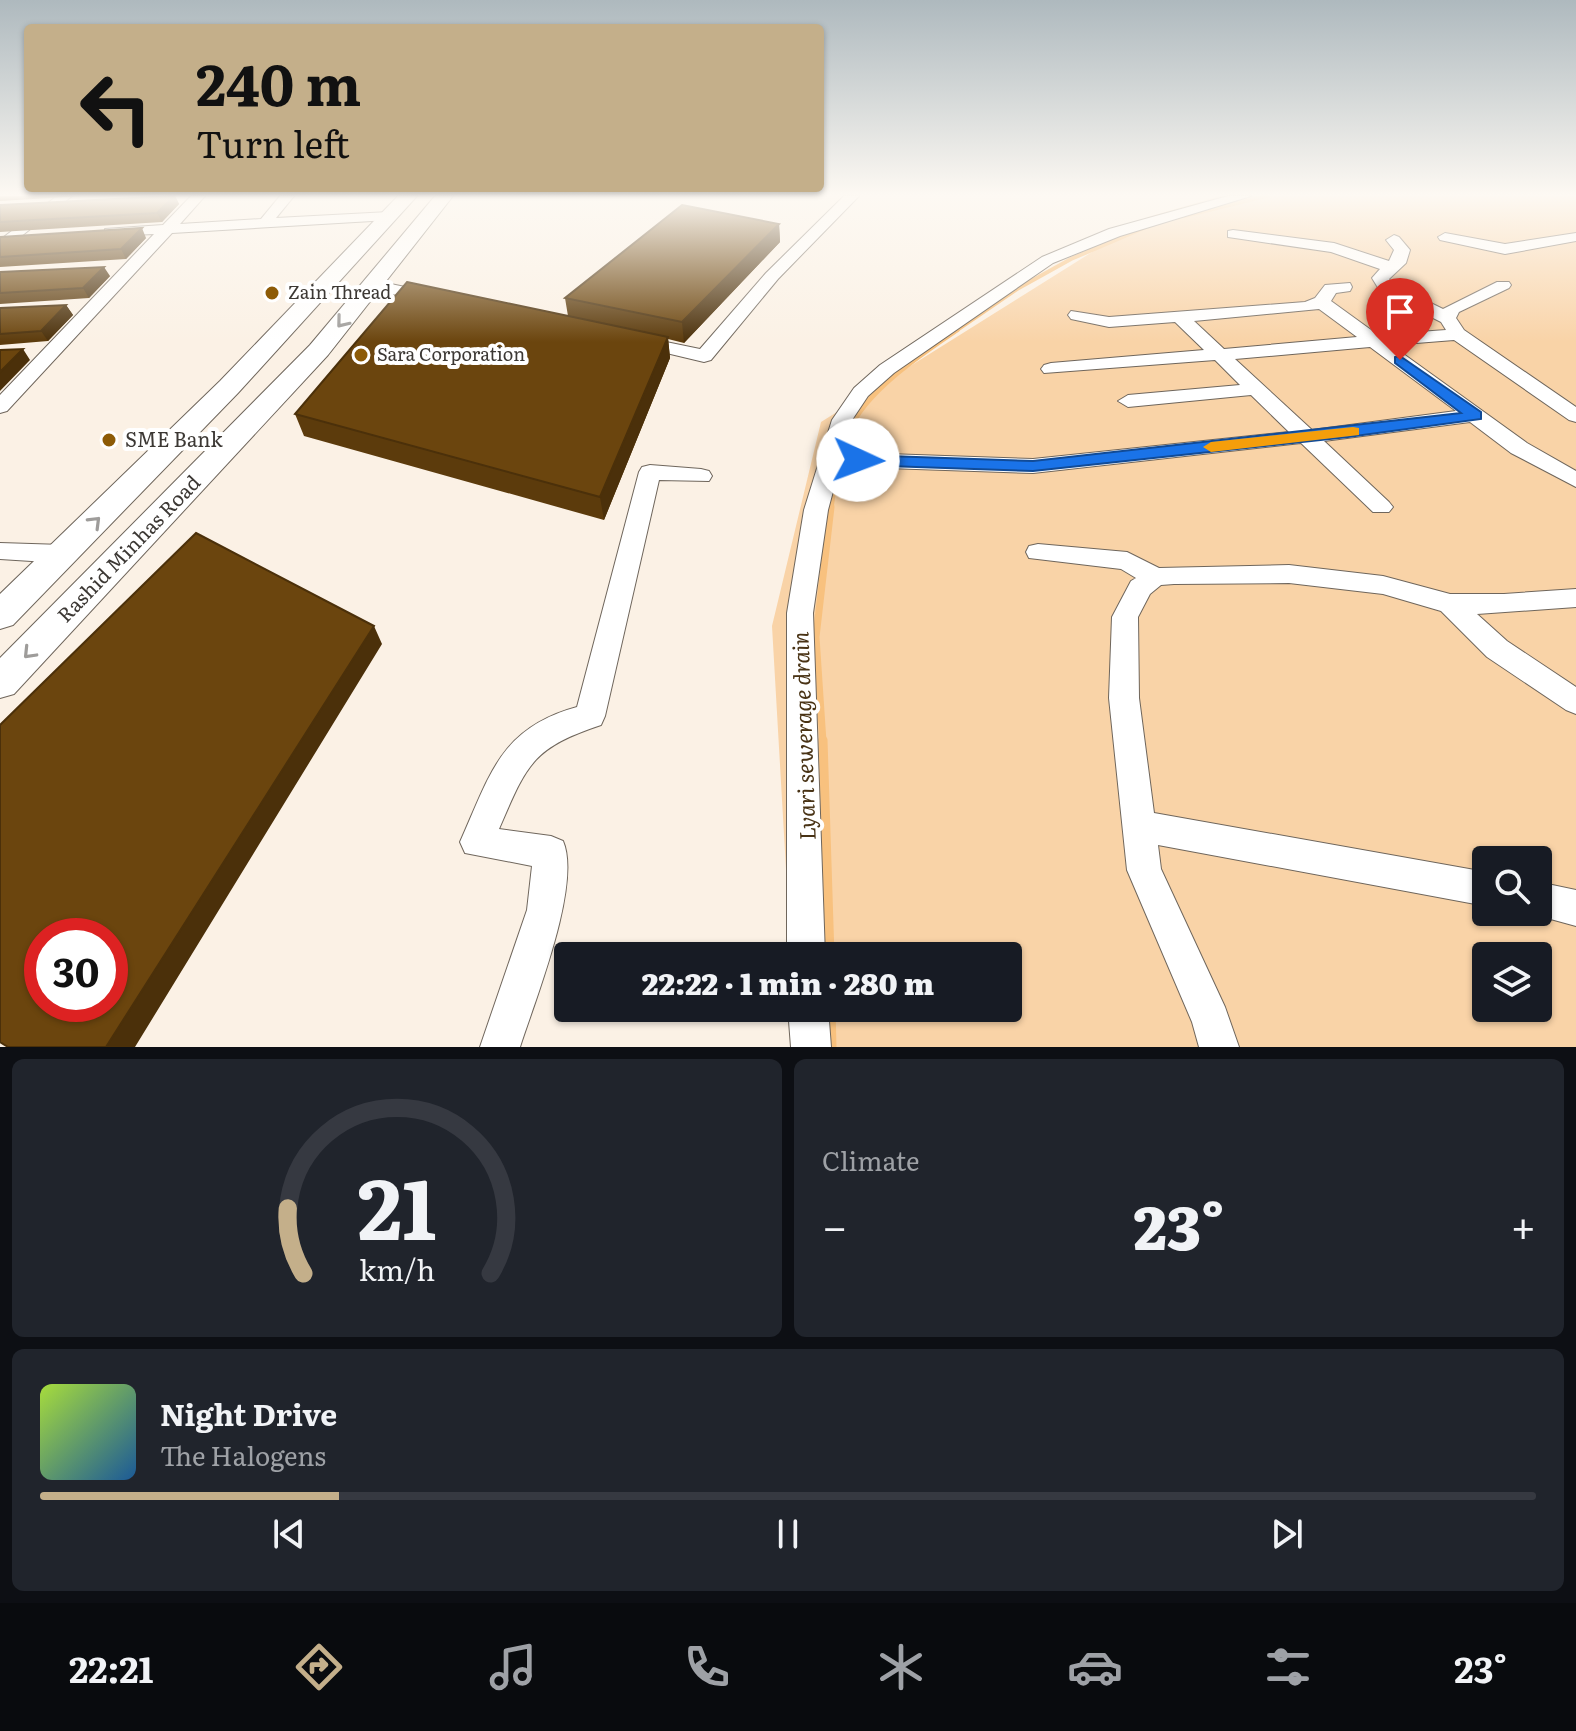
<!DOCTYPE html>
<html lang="en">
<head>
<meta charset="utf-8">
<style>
  :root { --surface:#171b24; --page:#20242c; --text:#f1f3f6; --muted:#9ea1a6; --line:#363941; --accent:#c4af8a }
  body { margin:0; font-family:Literata,serif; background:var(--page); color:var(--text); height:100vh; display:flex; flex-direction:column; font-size:30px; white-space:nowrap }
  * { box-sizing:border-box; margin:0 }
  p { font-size:26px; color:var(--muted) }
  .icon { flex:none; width:44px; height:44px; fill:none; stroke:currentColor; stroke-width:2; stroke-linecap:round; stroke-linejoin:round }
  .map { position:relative; height:1047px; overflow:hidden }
  .side { display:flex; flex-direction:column; gap:12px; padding:12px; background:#0d0f14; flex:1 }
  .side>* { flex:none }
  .guide { position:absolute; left:24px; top:24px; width:800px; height:168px; border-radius:8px; box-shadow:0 2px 6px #0004; background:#c4af8a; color:#111; overflow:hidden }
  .fabs { position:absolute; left:1472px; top:846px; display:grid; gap:16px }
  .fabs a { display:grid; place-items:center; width:80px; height:80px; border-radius:8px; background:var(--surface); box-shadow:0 2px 6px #0004; font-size:40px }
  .speed { position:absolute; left:24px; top:918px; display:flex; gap:16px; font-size:40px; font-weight:700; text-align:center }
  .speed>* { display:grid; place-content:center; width:104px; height:104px; border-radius:50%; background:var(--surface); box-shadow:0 2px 6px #0004; line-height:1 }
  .speed .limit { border:12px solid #d22; background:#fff; color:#111 }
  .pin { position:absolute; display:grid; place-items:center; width:68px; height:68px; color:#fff; margin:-82px -34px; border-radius:50% 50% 50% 0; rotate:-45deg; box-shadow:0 0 8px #0007 }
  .pin .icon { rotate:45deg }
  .me { position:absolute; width:88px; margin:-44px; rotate:92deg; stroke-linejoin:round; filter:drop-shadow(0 0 6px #0008) }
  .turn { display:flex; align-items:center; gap:28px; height:168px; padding:0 40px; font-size:36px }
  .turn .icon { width:104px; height:104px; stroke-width:2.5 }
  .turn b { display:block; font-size:56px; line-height:68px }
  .big { font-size:60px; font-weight:800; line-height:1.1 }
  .side .widget { flex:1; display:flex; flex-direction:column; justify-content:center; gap:12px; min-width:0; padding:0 28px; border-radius:12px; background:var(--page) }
  .side .dial { align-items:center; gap:0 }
  .dial svg { height:208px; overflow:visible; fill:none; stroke:var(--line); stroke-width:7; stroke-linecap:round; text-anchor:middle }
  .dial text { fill:var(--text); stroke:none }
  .song { display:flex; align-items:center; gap:24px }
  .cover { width:96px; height:96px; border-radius:12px; background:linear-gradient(135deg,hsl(80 70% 55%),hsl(210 70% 35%)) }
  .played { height:8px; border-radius:4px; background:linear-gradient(90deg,var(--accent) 20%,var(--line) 20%) }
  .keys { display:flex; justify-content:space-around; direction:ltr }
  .heat { display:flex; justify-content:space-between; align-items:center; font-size:44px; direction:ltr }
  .side .tiles { flex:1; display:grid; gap:12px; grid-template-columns:1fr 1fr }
  .widget:last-child { grid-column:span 2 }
  .trip { position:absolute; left:554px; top:942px; width:468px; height:80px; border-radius:8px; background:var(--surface); box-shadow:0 2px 6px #0004; font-weight:800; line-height:80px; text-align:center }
  .tabs { display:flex; height:128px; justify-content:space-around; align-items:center; background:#090b0e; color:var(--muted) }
  .tabs .icon { width:56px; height:56px }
  .tabs .on { color:var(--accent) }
  .tabs b { font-size:36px; color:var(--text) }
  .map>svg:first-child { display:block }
</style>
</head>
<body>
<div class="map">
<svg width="1576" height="1047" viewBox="0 0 1576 1047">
  <rect width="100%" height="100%" fill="#fbf1e5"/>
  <path fill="#f9d3a7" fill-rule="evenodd" d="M1220 196H1576V1047H796L794 1008H1008V956H791L772 626 821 422 1148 217ZM1486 860H1538V912H1486ZM1486 956H1538V1008H1486Z"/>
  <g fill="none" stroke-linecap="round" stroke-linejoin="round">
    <path stroke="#f8c17e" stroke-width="4" d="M1184 216 1266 196
      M954 332 1017 289 1071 259 1146 227"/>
    <path stroke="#f8c17e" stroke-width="5" d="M831 509C834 485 840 454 849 431 865 391 923 353 957 330"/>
    <path stroke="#f8c17e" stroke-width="7" d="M823 742 816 637 831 507"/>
    <path stroke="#f8c17e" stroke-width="9" d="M823 740 830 956
      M831 1008 832 1047"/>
    <defs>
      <path id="minor" d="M57 196H72L0 253V240Z
        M191 196H205L180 224 261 219 280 196H294L276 218 389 212 396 216 389 220 172 233 7 411 0 413V395L154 234 110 236 105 235V229L163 225Z
        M844 196H859L778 279 711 360 704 362 637 346 628 341 637 336 700 349 766 273Z
        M1228 196H1251L1120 236 1053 263 894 373 868 396 852 420 828 510 813 613 825 956H787V613L804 510 832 420 854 388 880 365 1042 257 1109 229Z
        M1233 230 1334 243 1389 261 1394 250 1386 240 1394 235 1399 237 1410 250 1406 263 1389 279 1392 284 1443 309 1497 282H1509L1511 285 1509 288 1459 312 1456 318 1464 330 1576 407V422L1569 420 1454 340 1391 345 1527 443 1576 471V487L1511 453 1470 422 1324 441 1389 502 1393 507 1389 512H1373L1301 443 1033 473 858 467 847 460 858 453 1033 459 1289 432 1251 395 1128 407 1118 401 1128 395 1240 385 1215 360 1044 373 1041 369 1044 365 1051 363 1204 350 1175 322 1109 327 1071 319 1068 315 1071 311 1109 317 1305 302 1315 298 1325 285 1350 283 1352 287 1350 291 1336 293 1331 301 1378 335 1446 330 1441 322 1380 291 1372 278 1380 269 1331 252 1228 237V231ZM1319 309 1357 337 1224 349 1194 321ZM1370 347 1456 411 1312 430 1235 359Z
        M1445 233 1505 244 1576 233V241L1505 254 1440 240 1438 237Z
        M372 280 438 294 440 298 432 303 366 288 364 285 366 282Z
        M650 465 701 469 709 471 712 476 709 481 659 480 605 716 601 725C532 748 527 764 499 829L551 836 563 841C582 884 535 1000 520 1047H480L527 910 532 866 465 853 460 842C490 775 500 728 577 707L639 472 642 467Z
        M0 543 63 545 72 548 75 554 72 560 63 563 0 559Z
        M1038 544 1127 552 1159 568 1289 565 1383 576 1450 594H1504L1576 589V607L1477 614 1507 641 1576 687V714L1566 710 1487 657 1441 611 1383 594 1289 583 1174 584 1161 585 1150 594 1138 617 1139 698 1154 813 1486 872V906L1158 845 1161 869 1225 1007 1239 1047H1199L1192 1022 1127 870 1109 698 1112 617 1131 581 1136 578 1121 569 1029 558 1026 552 1029 546Z
        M1538 882 1576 890V926L1525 912H1538Z
        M788 1008H828L831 1047H791Z"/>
      <path id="major" d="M398 196H417L238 393 13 625 0 629V594L220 381Z
        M435 196H453L328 355 14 694 0 698V658L310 345Z"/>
    </defs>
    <use href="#minor" stroke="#6f665c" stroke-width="2"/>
    <use href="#major" stroke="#6f665c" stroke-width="2"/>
    <use href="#minor" fill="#fff" fill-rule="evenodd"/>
    <use href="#major" fill="#fff" fill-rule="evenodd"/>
  </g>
  <path fill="#5c3b0c" d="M0 196H82L0 201Z
    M175 196 179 204 162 222 0 232V205Z
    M779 224 780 242 684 343 668 339 670 358 604 520 304 436 295 414 568 316 565 298Z
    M0 237 146 238 126 259 0 267Z
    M0 272 110 276 89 298 0 304Z
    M66 305 73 315 48 341 0 345V308Z"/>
  <path fill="#4b300a" d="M175 196 179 204 162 222 157 213Z
    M779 224 780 242 684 343 682 322Z
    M142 228 146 238 126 259 121 249Z
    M104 267 110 276 89 298 83 288Z
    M66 305 73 315 48 341 41 331Z
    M668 337 670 358 604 520 600 497Z
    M23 349 30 360 0 391V372Z
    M374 626 382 644 135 1047H106Z"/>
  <path fill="#6b450e" stroke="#4b300a" stroke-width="2" fill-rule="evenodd" d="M174 196 157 213 0 222V205Z
    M682 205 779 224 682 322 565 298Z
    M142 228 121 249 0 257V237Z
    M104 267 83 288 0 293V272Z
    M407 282 668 337 600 497 295 414Z
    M66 305 41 331 0 334V308Z
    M23 349 0 372V350Z
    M196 533 374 626 106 1047H8L0 1042V725ZM42 936H110V1004H42Z"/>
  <defs><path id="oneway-chevron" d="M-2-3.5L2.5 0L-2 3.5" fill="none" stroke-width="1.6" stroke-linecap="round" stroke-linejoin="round" transform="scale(2)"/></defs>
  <g stroke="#9e9c9a">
    <use href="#oneway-chevron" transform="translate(342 322) rotate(129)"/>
    <use href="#oneway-chevron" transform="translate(95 522) rotate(-45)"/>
    <use href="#oneway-chevron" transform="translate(29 653) rotate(134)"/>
  </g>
  <linearGradient id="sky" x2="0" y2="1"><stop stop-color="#aeb9be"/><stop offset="0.57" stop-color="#fdf9f3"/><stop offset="1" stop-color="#fdf9f3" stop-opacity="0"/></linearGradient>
  <rect width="1576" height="342" fill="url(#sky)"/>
  <path fill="#1a73e8" stroke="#114b97" stroke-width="2" d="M1400 356 1481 412V419L1348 437 1033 471 858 465 849 460 858 455 1033 461 1461 413 1395 363V357Z"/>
  <path fill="#f59e0b" d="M1353 427 1359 428V435L1211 452 1203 447 1211 442Z"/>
  <g fill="#8d5b07" stroke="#fff" stroke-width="3">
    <circle cx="272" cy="293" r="8"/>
    <circle cx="361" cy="355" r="8"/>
    <circle cx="109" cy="440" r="8"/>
  </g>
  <g text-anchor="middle" stroke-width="8" stroke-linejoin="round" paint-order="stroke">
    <g font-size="18" fill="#3c3834" stroke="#fff" text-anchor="start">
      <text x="288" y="299">Zain Thread</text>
      <text x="377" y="361">Sara Corporation</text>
    </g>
    <g font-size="20" fill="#3c3834" stroke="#fff" text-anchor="start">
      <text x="125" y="447">SME Bank</text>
    </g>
    <g font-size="20" fill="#3c3834" stroke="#fff">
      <text transform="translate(129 549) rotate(-46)" y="7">Rashid Minhas Road</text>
    </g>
    <g font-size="22" font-style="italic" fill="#493315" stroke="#fff">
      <text transform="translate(804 736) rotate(-92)" y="8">Lyari sewerage drain</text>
    </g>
  </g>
</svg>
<div class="fabs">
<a><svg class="icon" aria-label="search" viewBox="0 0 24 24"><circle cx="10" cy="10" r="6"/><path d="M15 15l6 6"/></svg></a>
<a><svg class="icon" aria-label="layers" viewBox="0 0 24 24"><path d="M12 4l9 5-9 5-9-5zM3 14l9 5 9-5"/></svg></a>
</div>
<div class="speed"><div class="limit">30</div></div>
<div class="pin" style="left:1400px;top:360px;background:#d93025"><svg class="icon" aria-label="arrive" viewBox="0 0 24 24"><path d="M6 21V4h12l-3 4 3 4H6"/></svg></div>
<svg class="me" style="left:858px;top:460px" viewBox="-20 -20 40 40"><circle r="19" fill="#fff"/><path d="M0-13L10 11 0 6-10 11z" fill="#1a73e8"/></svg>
<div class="trip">22:22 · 1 min · 280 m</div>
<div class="guide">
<div class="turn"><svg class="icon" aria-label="left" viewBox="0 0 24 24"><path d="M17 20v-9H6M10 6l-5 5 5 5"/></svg><div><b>240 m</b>Turn left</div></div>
</div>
</div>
<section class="side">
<div class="tiles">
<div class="widget dial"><svg viewBox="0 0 100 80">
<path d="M14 69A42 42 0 1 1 86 69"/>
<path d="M14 69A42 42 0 0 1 8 44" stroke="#c4af8a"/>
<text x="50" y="56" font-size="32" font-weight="700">21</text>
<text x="50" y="72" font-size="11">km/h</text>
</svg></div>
<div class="widget"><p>Climate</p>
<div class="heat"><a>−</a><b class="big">23°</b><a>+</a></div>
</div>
<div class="widget">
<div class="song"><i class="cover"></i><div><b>Night Drive</b><p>The Halogens</p></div></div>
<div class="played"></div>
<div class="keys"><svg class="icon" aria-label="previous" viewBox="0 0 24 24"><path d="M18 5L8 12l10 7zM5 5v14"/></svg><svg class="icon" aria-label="pause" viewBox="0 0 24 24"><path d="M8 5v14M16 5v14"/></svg><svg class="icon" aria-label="next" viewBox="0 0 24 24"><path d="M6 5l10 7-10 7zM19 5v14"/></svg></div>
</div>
</div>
</section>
<nav class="tabs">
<b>22:21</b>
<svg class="icon on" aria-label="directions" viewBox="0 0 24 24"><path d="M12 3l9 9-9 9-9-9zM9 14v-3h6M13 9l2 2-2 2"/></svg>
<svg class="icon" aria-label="music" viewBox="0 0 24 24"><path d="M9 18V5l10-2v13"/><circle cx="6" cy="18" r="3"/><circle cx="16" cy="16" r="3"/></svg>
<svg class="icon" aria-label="phone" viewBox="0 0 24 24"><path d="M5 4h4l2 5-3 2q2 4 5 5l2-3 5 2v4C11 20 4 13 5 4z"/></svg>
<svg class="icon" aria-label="climate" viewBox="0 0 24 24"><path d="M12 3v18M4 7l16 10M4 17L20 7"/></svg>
<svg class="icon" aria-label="car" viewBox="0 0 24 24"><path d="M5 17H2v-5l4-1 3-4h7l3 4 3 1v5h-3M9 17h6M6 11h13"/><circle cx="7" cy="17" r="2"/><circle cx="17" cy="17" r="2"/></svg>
<svg class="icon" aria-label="filters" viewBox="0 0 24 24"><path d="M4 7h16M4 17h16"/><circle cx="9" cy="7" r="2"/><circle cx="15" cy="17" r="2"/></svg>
<b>23°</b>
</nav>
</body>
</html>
